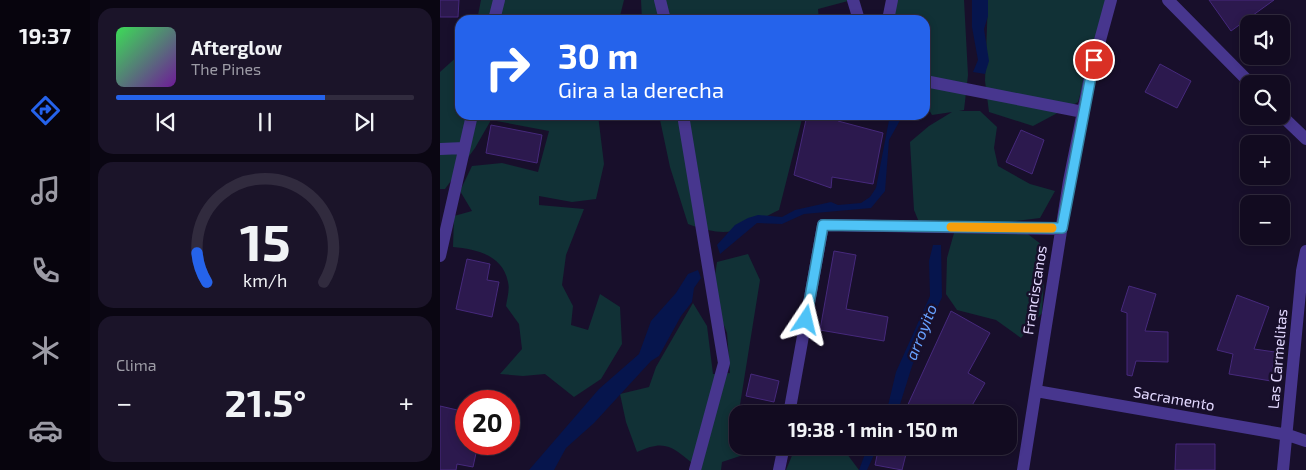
<!DOCTYPE html>
<html lang="es">
<head>
<meta charset="utf-8">
<style>
  :root { --surface:#120b20; --page:#1b1429; --text:#f1f3f6; --muted:#9c9ba5; --line:#312b3e; --accent:#2563eb }
  body { margin:0; font-family:"Exo 2",sans-serif; background:var(--page); color:var(--text); height:100vh; display:flex; flex-direction:column; font-size:19px; white-space:nowrap }
  * { box-sizing:border-box; margin:0 }
  p { font-size:16px; color:var(--muted) }
  .icon { flex:none; width:28px; height:28px; fill:none; stroke:currentColor; stroke-width:2; stroke-linecap:round; stroke-linejoin:round }
  .map { position:relative; flex:1; overflow:hidden }
  .side { display:flex; flex-direction:column; gap:8px; padding:8px; background:#0a0612; width:350px }
  .side>* { flex:none }
  .top-card { position:absolute; left:15px; top:15px; width:475px; height:105px; border-radius:15px; box-shadow:0 2px 8px #0003,0 0 0 1px var(--line); background:#2563eb; color:#fff; overflow:hidden }
  .fabs { position:absolute; left:800px; top:15px; display:grid; gap:10px }
  .fabs a { display:grid; place-items:center; width:50px; height:50px; border-radius:10px; background:var(--surface); box-shadow:0 2px 8px #0003,0 0 0 1px var(--line); font-size:25px }
  .speed { position:absolute; left:15px; top:390px; display:flex; gap:10px; font-size:25px; font-weight:700; text-align:center }
  .speed>* { display:grid; place-content:center; width:65px; height:65px; border-radius:50%; background:var(--surface); box-shadow:0 2px 8px #0003,0 0 0 1px var(--line); line-height:1 }
  .speed .limit { border:8px solid #d22; background:#fff; color:#111 }
  .pin { position:absolute; display:grid; place-items:center; width:42px; height:42px; color:#fff; margin:-21px; border:2px solid #fff; border-radius:50%; box-shadow:0 1px 5px #0007 }
  .me { position:absolute; width:55px; margin:-28px; rotate:10deg; stroke-linejoin:round; filter:drop-shadow(0 0 4px #0008) }
  .turn { display:flex; align-items:center; gap:18px; height:105px; padding:0 20px; font-size:22px }
  .turn .icon { width:65px; height:65px; stroke-width:2.5 }
  .turn b { display:block; font-size:35px; line-height:42px }
  .big { font-size:38px; font-weight:700; line-height:1.1 }
  .side .card { flex:1; display:flex; flex-direction:column; justify-content:center; gap:8px; min-width:0; padding:0 18px; border-radius:15px; background:var(--page) }
  .side .dial { align-items:center; gap:0 }
  .dial svg { height:130px; overflow:visible; fill:none; stroke:var(--line); stroke-width:7; stroke-linecap:round; text-anchor:middle }
  .dial text { fill:var(--text); stroke:none }
  .song { display:flex; align-items:center; gap:15px }
  .cover { width:60px; height:60px; border-radius:8px; background:linear-gradient(135deg,hsl(130 70% 55%),hsl(280 70% 35%)) }
  .played { height:5px; border-radius:2px; background:linear-gradient(90deg,var(--accent) 70%,var(--line) 70%) }
  .keys { display:flex; justify-content:space-around; direction:ltr }
  .heat { display:flex; justify-content:space-between; align-items:center; font-size:28px; direction:ltr }
  .trip { position:absolute; left:289px; top:405px; width:288px; height:50px; border-radius:15px; background:var(--surface); box-shadow:0 2px 8px #0003,0 0 0 1px var(--line); font-weight:700; line-height:50px; text-align:center }
  main { display:flex; flex:1; min-height:0 }
  .tabs { display:flex; flex-direction:column; width:90px; justify-content:space-around; align-items:center; background:#07040d; color:var(--muted) }
  .tabs .icon { width:35px; height:35px }
  .tabs .active { color:var(--accent) }
  .tabs b { font-size:22px; color:var(--text) }
  .map>svg:first-child { display:block }
</style>
</head>
<body>
<main>
<nav class="tabs">
<b>19:37</b>
<svg class="icon active" aria-label="directions" viewBox="0 0 24 24"><path d="M12 3l9 9-9 9-9-9zM9 14v-3h6M13 9l2 2-2 2"/></svg>
<svg class="icon" aria-label="music" viewBox="0 0 24 24"><path d="M9 18V5l10-2v13"/><circle cx="6" cy="18" r="3"/><circle cx="16" cy="16" r="3"/></svg>
<svg class="icon" aria-label="phone" viewBox="0 0 24 24"><path d="M5 4h4l2 5-3 2q2 4 5 5l2-3 5 2v4C11 20 4 13 5 4z"/></svg>
<svg class="icon" aria-label="climate" viewBox="0 0 24 24"><path d="M12 3v18M4 7l16 10M4 17L20 7"/></svg>
<svg class="icon" aria-label="car" viewBox="0 0 24 24"><path d="M5 17H2v-5l4-1 3-4h7l3 4 3 1v5h-3M9 17h6M6 11h13"/><circle cx="7" cy="17" r="2"/><circle cx="17" cy="17" r="2"/></svg>
</nav>
<section class="side">
<div class="card">
<div class="song"><i class="cover"></i><div><b>Afterglow</b><p>The Pines</p></div></div>
<div class="played"></div>
<div class="keys"><svg class="icon" aria-label="previous" viewBox="0 0 24 24"><path d="M18 5L8 12l10 7zM5 5v14"/></svg><svg class="icon" aria-label="pause" viewBox="0 0 24 24"><path d="M8 5v14M16 5v14"/></svg><svg class="icon" aria-label="next" viewBox="0 0 24 24"><path d="M6 5l10 7-10 7zM19 5v14"/></svg></div>
</div>
<div class="card dial"><svg viewBox="0 0 100 80">
<path d="M14 69A42 42 0 1 1 86 69"/>
<path d="M14 69A42 42 0 0 1 8 51" stroke="#2563eb"/>
<text x="50" y="56" font-size="32" font-weight="700">15</text>
<text x="50" y="72" font-size="11">km/h</text>
</svg></div>
<div class="card"><p>Clima</p>
<div class="heat"><a>−</a><b class="big">21.5°</b><a>+</a></div>
</div>
</section>
<div class="map">
<svg width="866" height="470" viewBox="0 0 866 470">
  <rect width="100%" height="100%" fill="#180f2b"/>
  <path fill="#113136" d="M41 0H184L179 20H37Z
    M201 0H407L408 1 378 9 379 20H202Z
    M447 0H524L528 75 524 110 519 111H540L557 127 554 148 558 166 590 184 615 191 600 218 561 223 481 227 474 210 470 142 489 126 512 112 492 115C479 93 488 65 490 40L485 37V20H458L449 14Z
    M548 0H666L638 102 593 126 549 112 545 81Z
    M20 54V115H158L164 164 156 199 132 202 99 196V205L144 209 126 255 122 285 133 306 131 325 148 330 160 294 180 307 182 344 161 379 134 397 105 374 83 376 60 374 82 349 79 324 66 306C67 299 70 289 68 282 63 255 36 249 13 247L14 216 32 211 20 191 32 166 62 163 98 172 109 131 51 120 35 148 5 189H0V72Z
    M219 115H363L339 210C299 230 292 240 248 224L230 167Z
    M580 228 606 248 602 313 581 338 556 320 517 310 506 294 507 258 514 233Z
    M308 254 320 280 295 436H297L298 446H307L303 455 282 462 281 470H257L256 466C233 448 227 438 197 452L186 422 180 394 209 387 216 367 253 303 267 326 273 374 290 373 287 333 272 295 277 262Z
    M356 446H401L419 470H346Z"/>
  <path fill="#06154d" d="M532 0H548V16L544 29 549 61 545 74 533 72 538 60 532 27Z
    M450 115H463L449 140 445 191 431 208 364 214 342 224 317 223 280 254 277 245 295 225 308 218 318 215 342 217 355 210 391 202 398 205 421 203 430 197 436 188Z
    M493 245H501L502 297 472 366 457 414H446L456 372 490 296 489 261Z
    M258 270 261 278 254 288 252 302 241 316 219 356 211 361 154 423 126 448 114 470H89L159 389 199 354 211 321 236 293 248 274Z
    M428 446H438L427 470H419Z"/>
  <path fill="#2c194e" stroke="#46297c" d="M0 0H19L18 17H0Z
    M769 0H834L791 31Z
    M720 64 751 81 737 108 705 92Z
    M367 115H399L398 121 443 133 433 184 392 177 391 188 354 175Z
    M51 125 102 135 97 163 46 153Z
    M581 130 604 140 592 174 566 162Z
    M394 251 416 255 406 309 448 317 444 341 380 330Z
    M27 259 50 264 47 280 59 282 52 317 16 309Z
    M689 286 716 294 705 331 728 332V362L696 361 692 376 687 375V313L681 311Z
    M797 295 829 307 814 349 835 352 831 381 789 374 793 354 777 350Z
    M511 311 550 333 528 373 545 383 527 414H471L465 411Z
    M311 374 339 381 334 402 306 396Z
    M0 406 26 412V444H38L33 467 17 464 16 470H0Z
    M736 444H775V470H735Z
    M439 446H468L462 470 435 465Z"/>
  <g fill="none" stroke-linecap="round" stroke-linejoin="round">
    <path stroke="#47368e" stroke-width="12" d="M220 0 225 20
      M413 0 419 20
      M728 0 811 84
      M54 20 59 0
      M448 20 452 0
      M485 81 643 112
      M243 115 284 363 255 470
      M841 115 866 139
      M0 149 24 148
      M0 256 32 115
      M596 391 848 435 866 441
      M349 414 383 225 621 229
      M339 470 344 446
      M583 470 629 181 650 77 671 0
      M843 470 862 271 866 251"/>
  </g>
  <g fill="none" stroke-linecap="round" stroke-linejoin="round">
    <defs>
      <path id="route" d="M366 320 383 225 622 228 654 60"/>
    </defs>
    <use href="#route" stroke="#337fa1" stroke-width="12"/>
    <use href="#route" stroke="#4fc3f7" stroke-width="9"/>
    <path stroke="#f59e0b" stroke-width="9" d="M511 227 612 228"/>
  </g>
  <g text-anchor="middle" stroke-width="5" stroke-linejoin="round" paint-order="stroke">
    <g font-size="15" fill="#e3d9ff" stroke="#180f2b">
      <text transform="translate(595 290) rotate(-81)" y="5">Franciscanos</text>
      <text transform="translate(838 359) rotate(-85)" y="5">Las Carmelitas</text>
      <text transform="translate(734 399) rotate(10)" y="5">Sacramento</text>
    </g>
    <g font-size="16" font-style="italic" fill="#67a1ff" stroke="#180f2b">
      <text transform="translate(481 332) rotate(-68)" y="6">arroyito</text>
    </g>
  </g>
</svg>
<div class="fabs">
<a><svg class="icon" aria-label="sound" viewBox="0 0 24 24"><path d="M4 9h4l5-4v14l-5-4H4zM17 9q2 3 0 6"/></svg></a>
<a><svg class="icon" aria-label="search" viewBox="0 0 24 24"><circle cx="10" cy="10" r="6"/><path d="M15 15l6 6"/></svg></a>
<a>+</a>
<a>−</a>
</div>
<div class="speed"><div class="limit">20</div></div>
<div class="pin" style="left:654px;top:60px;background:#d93025"><svg class="icon" aria-label="arrive" viewBox="0 0 24 24"><path d="M6 21V4h12l-3 4 3 4H6"/></svg></div>
<svg class="me" style="left:366px;top:320px" viewBox="-20 -20 40 40"><path d="M0-17L14 15 0 8-14 15z" fill="#4fc3f7" stroke="#fff" stroke-width="4"/></svg>
<div class="trip">19:38 · 1 min · 150 m</div>
<div class="top-card">
<div class="turn"><svg class="icon" aria-label="right" viewBox="0 0 24 24"><path d="M7 20v-9h11M14 6l5 5-5 5"/></svg><div><b>30 m</b>Gira a la derecha</div></div>
</div>
</div>
</main>
</body>
</html>
